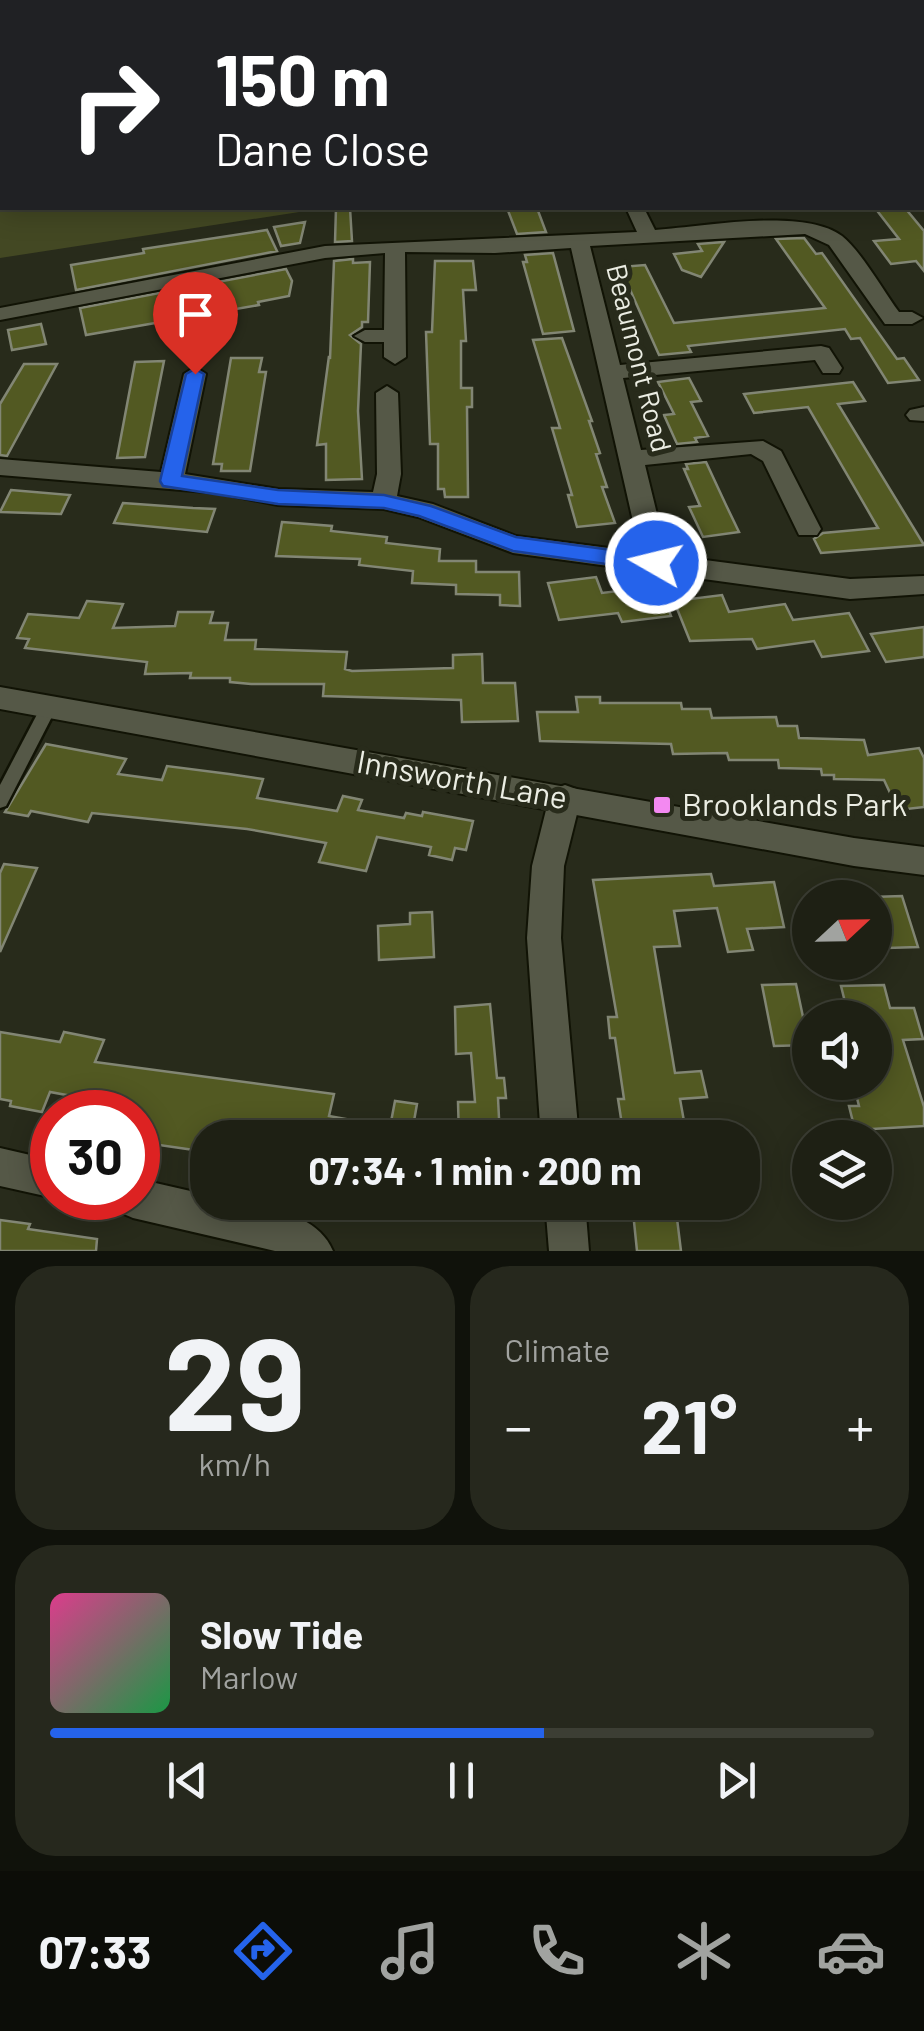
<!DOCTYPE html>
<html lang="en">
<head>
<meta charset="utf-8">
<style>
  :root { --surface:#1e2014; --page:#26281d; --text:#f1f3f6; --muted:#a1a3a0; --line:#3c3e34; --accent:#2563eb }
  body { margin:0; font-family:Barlow,sans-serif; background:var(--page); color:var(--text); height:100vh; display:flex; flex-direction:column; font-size:38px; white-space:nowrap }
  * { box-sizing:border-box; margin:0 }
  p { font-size:32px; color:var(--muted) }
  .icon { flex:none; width:55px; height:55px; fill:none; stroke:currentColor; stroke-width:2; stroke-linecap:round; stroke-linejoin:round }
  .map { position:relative; height:1251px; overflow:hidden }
  .drawer { display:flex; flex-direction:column; gap:15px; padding:15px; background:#10120b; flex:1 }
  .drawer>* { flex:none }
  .top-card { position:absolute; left:0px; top:0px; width:925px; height:210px; box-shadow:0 5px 25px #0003,0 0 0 2px var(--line); background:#202124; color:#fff; overflow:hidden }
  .needle { width:65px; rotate:68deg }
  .controls { position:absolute; left:792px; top:880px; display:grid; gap:20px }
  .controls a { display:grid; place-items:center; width:100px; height:100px; border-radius:50%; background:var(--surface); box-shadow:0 5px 25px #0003,0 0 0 2px var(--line); font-size:50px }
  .speed { position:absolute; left:30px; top:1090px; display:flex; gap:20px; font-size:50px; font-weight:700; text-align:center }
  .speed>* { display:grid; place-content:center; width:130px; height:130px; border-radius:50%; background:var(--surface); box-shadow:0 5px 25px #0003,0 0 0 2px var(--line); line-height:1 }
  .speed .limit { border:15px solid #d22; background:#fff; color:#111 }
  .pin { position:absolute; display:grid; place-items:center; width:85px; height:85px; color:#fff; margin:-102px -42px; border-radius:50% 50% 50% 0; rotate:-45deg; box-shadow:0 0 10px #0007 }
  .pin .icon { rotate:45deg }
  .me { position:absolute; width:110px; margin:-55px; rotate:278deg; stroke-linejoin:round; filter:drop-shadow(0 0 8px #0008) }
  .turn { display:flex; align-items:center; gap:35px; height:210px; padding:0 50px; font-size:45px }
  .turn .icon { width:130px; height:130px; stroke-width:2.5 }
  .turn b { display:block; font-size:70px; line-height:85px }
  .big { font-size:75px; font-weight:700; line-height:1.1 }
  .drawer .card { flex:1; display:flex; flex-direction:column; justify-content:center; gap:15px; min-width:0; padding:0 35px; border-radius:40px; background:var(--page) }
  .drawer .dial { align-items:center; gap:0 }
  .dial b { font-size:130px; line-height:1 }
  .song { display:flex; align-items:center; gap:30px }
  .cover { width:120px; height:120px; border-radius:15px; background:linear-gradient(135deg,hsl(330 70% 55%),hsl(140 70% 35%)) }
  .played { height:10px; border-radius:5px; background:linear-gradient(90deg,var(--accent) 60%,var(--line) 60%) }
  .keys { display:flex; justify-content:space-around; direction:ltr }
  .heat { display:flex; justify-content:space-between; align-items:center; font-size:55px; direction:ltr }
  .drawer .tiles { flex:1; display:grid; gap:15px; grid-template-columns:1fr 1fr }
  .card:last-child { grid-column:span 2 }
  .trip { position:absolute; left:190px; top:1120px; width:570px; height:100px; border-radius:40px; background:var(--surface); box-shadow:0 5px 25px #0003,0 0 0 2px var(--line); font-weight:700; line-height:100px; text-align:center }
  .tab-bar { display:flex; height:160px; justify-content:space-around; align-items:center; background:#0c0d08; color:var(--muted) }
  .tab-bar .icon { width:70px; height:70px }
  .tab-bar .current { color:var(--accent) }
  .tab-bar b { font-size:45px; color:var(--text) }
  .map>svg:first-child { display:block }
</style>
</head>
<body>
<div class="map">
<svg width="924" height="1251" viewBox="0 0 924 1251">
  <rect width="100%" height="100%" fill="#282b1b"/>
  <path fill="#434823" d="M0 0H359L2 2V208H325L0 258Z"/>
  <path fill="#525922" stroke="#828674" stroke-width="2.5" d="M336 208H350L352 241 335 242Z
    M507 208H537L546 232 517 234Z
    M875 208H905L924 231V271L916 261 891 264 874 241 899 239Z
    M305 222 300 243 281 246 274 227Z
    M267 230 277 251 76 290 71 265 144 253 143 249Z
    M804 238 816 254 822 253 897 359 904 358 919 380 888 383 860 338 851 339 845 329 688 346 691 352 659 355 620 267 645 265 674 323 825 308 776 239Z
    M724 242 701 277 682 270 674 254 702 251 698 244Z
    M553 253 574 331 543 334 523 262H527L525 255Z
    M353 259V263L370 262 368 322H362V327L350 335 361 344 358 411 362 479 326 480V444L317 445 329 356 330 359 334 261Z
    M435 261H473L476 290H463L466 341H461V388H472V407H467L468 497H445L444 489H438V444H430L426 332H432Z
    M286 269 292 281 289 296 258 302 259 305 86 335 80 308Z
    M41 324 46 344 12 350 8 330Z
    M562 338 592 421H589L600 453 596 454 607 487H602L615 523 577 527 568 495H572L552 428H560L533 340Z
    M231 358H262L259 372H266L250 471H221L222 464H213Z
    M164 361 145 457 117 458 135 362Z
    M24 364H57L7 456 0 455V404Z
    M689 378 701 401 691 402 708 436 695 438 697 442 677 444 664 415 674 414 658 382Z
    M853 382 865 401 838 404 924 545 821 553 814 539 823 533 878 528 808 407 754 413 744 394Z
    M706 462 726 505 739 532 703 537 689 507 700 506 684 469H688L686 464Z
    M11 490 70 495 61 514 0 512Z
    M123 503 193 508 215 509 207 532 114 523Z
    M282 522 332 526 331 531 387 537 386 543 440 549 439 561H476V572H519L520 606 500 605V595L456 594V585L412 583 413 571 359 565 360 559 276 556Z
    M596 577 602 593 660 586 671 616 622 622 618 613 559 620 548 583Z
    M722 595 729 612 785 604 793 620 849 613 869 651 822 657 814 641 757 649 752 639 690 641 674 601Z
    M87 601 123 604 113 628 175 626 178 612H213L210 623H228L225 640H256L255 649 347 652 345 669 352 671 453 668V655L482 654 483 683H515L518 721 462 722 461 700 323 696 324 684H251L230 682V678H190L191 673 145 674 147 662 25 648 29 639 17 638 28 614 79 618Z
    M924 627V657L886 662 871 634Z
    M576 697H600V703H681L682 709H710L712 718 776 717 778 726H797L799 738 864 740 868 755 919 748 924 758V807L898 810 884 780 834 779V775H822L821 769 779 768 778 760H729L727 753 673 754 671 744 540 741 537 712H578Z
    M46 744 126 759 118 774 162 780 167 766 229 774 263 779 257 798 337 811 343 796 362 800 358 810 404 818 406 813 422 816 423 812 473 821 466 850 455 848 452 860 429 855 431 847 377 837 366 871 319 862 326 843 247 829 92 813 88 822 31 811 28 816 5 812Z
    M4 864 37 868 0 952V873Z
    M711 874 714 886 774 882 784 927 747 929 753 950 728 952 717 908 674 911 680 946 654 947 675 1073 701 1071 707 1097 680 1099 687 1138H624L618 1099H624L615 1038H610L608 1017H617L593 880Z
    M902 896 918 947 887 948 872 897Z
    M432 912 434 957 379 960 378 926 410 924V913Z
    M796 984 809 1045 774 1046 762 985Z
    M884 985 890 1008H914L923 1039 903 1040 924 1107V1126L855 1130 849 1106H859L853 1082H875V1018H849L841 986Z
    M490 1004 497 1078H504L506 1098H498L500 1138H459L458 1102H475L471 1053 456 1054 455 1007Z
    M0 1032 60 1042 64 1032 104 1040 95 1062 334 1094 329 1116 390 1127 395 1101 417 1104 411 1138H208V1152L138 1142V1112H83L88 1099 50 1092 42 1112 10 1106 11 1101 0 1099Z
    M632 1202H675L681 1251H637Z
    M0 1220 30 1224 28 1229 97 1239 96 1251H0Z"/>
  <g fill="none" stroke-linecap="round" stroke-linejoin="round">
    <defs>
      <path id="service" d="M50 699 56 701 58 705 6 806 0 808V785L44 701Z"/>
      <path id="minor" d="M797 0H811V2H797Z
        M924 110V121H922V110Z
        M922 181H924V193L922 192Z
        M626 208H644L655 230C703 227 803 207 842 236 861 251 884 292 899 312H912L923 318 912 324H885L829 245 805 234 590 246 620 365 821 346 829 348 842 368 839 373H823L815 360 623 378 641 450 763 441 781 451 821 529 817 535H799L763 461 751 454 645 465 667 555 850 579 924 576V594L850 599 513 553 418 517 384 509 278 505 218 493 0 475V459L161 472 184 374 195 367 206 374 185 474 278 489 373 492 377 474 376 393 387 386 398 393 401 474 397 496 433 504 516 536 640 552 571 248 495 253 405 252 406 357 395 364 384 357V342H365L354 336 365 330H384L385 253 325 258 0 320V308L325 246 637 232Z
        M924 407V421L910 420 906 415 910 410Z
        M565 785 576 789 581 798 564 866 561 938 579 1138H541L527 938 532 866 549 798 554 789Z
        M0 1148 52 1160 54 1198 0 1186Z
        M138 1179 208 1195V1202C248 1202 315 1208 333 1251H275L133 1218 119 1212 113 1198H138Z
        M545 1202H585L589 1251H549Z"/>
      <path id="tertiary" d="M0 687 854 838 924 847V875L854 866 0 709Z"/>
    </defs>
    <use href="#service" stroke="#111305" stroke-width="5"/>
    <use href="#minor" stroke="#111305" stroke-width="4"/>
    <use href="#tertiary" stroke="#111305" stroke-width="4"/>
    <use href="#service" fill="#555847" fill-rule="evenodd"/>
    <use href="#minor" fill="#555847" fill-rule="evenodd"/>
    <use href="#tertiary" fill="#555847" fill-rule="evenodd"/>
  </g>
  <path fill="#2563eb" stroke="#184099" stroke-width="2.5" d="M195 369 204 374 182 476 278 490 384 495 431 506 516 537 656 556 667 563 656 571 513 551 419 516 384 508 278 504 163 486 160 481 186 374Z"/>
  <rect fill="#f389f1" stroke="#282b1b" stroke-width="4" x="652" y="795" width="20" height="20" rx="5"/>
  <g text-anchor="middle" stroke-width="10" stroke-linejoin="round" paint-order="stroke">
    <g font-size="28" fill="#ebede3" stroke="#282b1b">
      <text transform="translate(639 358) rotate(76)" y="10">Beaumont Road</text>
    </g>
    <g font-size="32" fill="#ebede3" stroke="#282b1b">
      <text transform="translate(462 780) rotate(10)" y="11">Innsworth Lane</text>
    </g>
    <g font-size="32" fill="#ebede3" stroke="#282b1b" text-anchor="start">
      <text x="682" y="816">Brooklands Park</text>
    </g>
  </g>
</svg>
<div class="controls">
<a><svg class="needle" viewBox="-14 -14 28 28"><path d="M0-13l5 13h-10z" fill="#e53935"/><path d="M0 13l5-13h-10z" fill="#a1a3a0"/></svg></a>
<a><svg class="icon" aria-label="sound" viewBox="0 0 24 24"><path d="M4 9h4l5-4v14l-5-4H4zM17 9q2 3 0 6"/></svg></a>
<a><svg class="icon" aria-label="layers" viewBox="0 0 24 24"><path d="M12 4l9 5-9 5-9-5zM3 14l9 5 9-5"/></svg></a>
</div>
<div class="speed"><div class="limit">30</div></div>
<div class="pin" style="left:195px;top:374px;background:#d93025"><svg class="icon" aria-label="arrive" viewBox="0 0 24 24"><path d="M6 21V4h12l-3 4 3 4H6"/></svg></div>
<svg class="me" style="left:656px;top:563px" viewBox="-20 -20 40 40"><circle r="17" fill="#2563eb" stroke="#fff" stroke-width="3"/><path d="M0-11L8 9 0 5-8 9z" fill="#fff"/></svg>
<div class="trip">07:34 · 1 min · 200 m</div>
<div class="top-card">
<div class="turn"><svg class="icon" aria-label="right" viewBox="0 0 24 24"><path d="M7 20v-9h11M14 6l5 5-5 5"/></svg><div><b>150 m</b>Dane Close</div></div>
</div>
</div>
<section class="drawer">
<div class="tiles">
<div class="card dial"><b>29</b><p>km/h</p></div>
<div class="card"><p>Climate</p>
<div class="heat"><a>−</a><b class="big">21°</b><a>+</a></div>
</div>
<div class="card">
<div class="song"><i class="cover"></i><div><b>Slow Tide</b><p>Marlow</p></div></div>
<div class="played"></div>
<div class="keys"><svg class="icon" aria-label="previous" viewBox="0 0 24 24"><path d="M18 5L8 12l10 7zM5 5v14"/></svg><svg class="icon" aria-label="pause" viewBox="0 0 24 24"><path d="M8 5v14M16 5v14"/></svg><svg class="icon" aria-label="next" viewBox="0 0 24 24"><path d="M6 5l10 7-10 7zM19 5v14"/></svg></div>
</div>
</div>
</section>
<nav class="tab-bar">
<b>07:33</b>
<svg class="icon current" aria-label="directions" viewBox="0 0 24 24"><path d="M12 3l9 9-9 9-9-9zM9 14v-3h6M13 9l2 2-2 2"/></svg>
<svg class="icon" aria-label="music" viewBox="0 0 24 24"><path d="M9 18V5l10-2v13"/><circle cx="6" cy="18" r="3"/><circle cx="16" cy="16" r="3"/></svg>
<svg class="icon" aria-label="phone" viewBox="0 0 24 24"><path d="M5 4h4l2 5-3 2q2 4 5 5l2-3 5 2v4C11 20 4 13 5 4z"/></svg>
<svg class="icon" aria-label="climate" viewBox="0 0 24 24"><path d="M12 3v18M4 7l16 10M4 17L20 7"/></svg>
<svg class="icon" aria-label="car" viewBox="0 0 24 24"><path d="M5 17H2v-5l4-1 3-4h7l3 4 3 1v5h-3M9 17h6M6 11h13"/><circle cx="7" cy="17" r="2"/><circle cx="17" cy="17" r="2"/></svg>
</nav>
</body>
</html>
